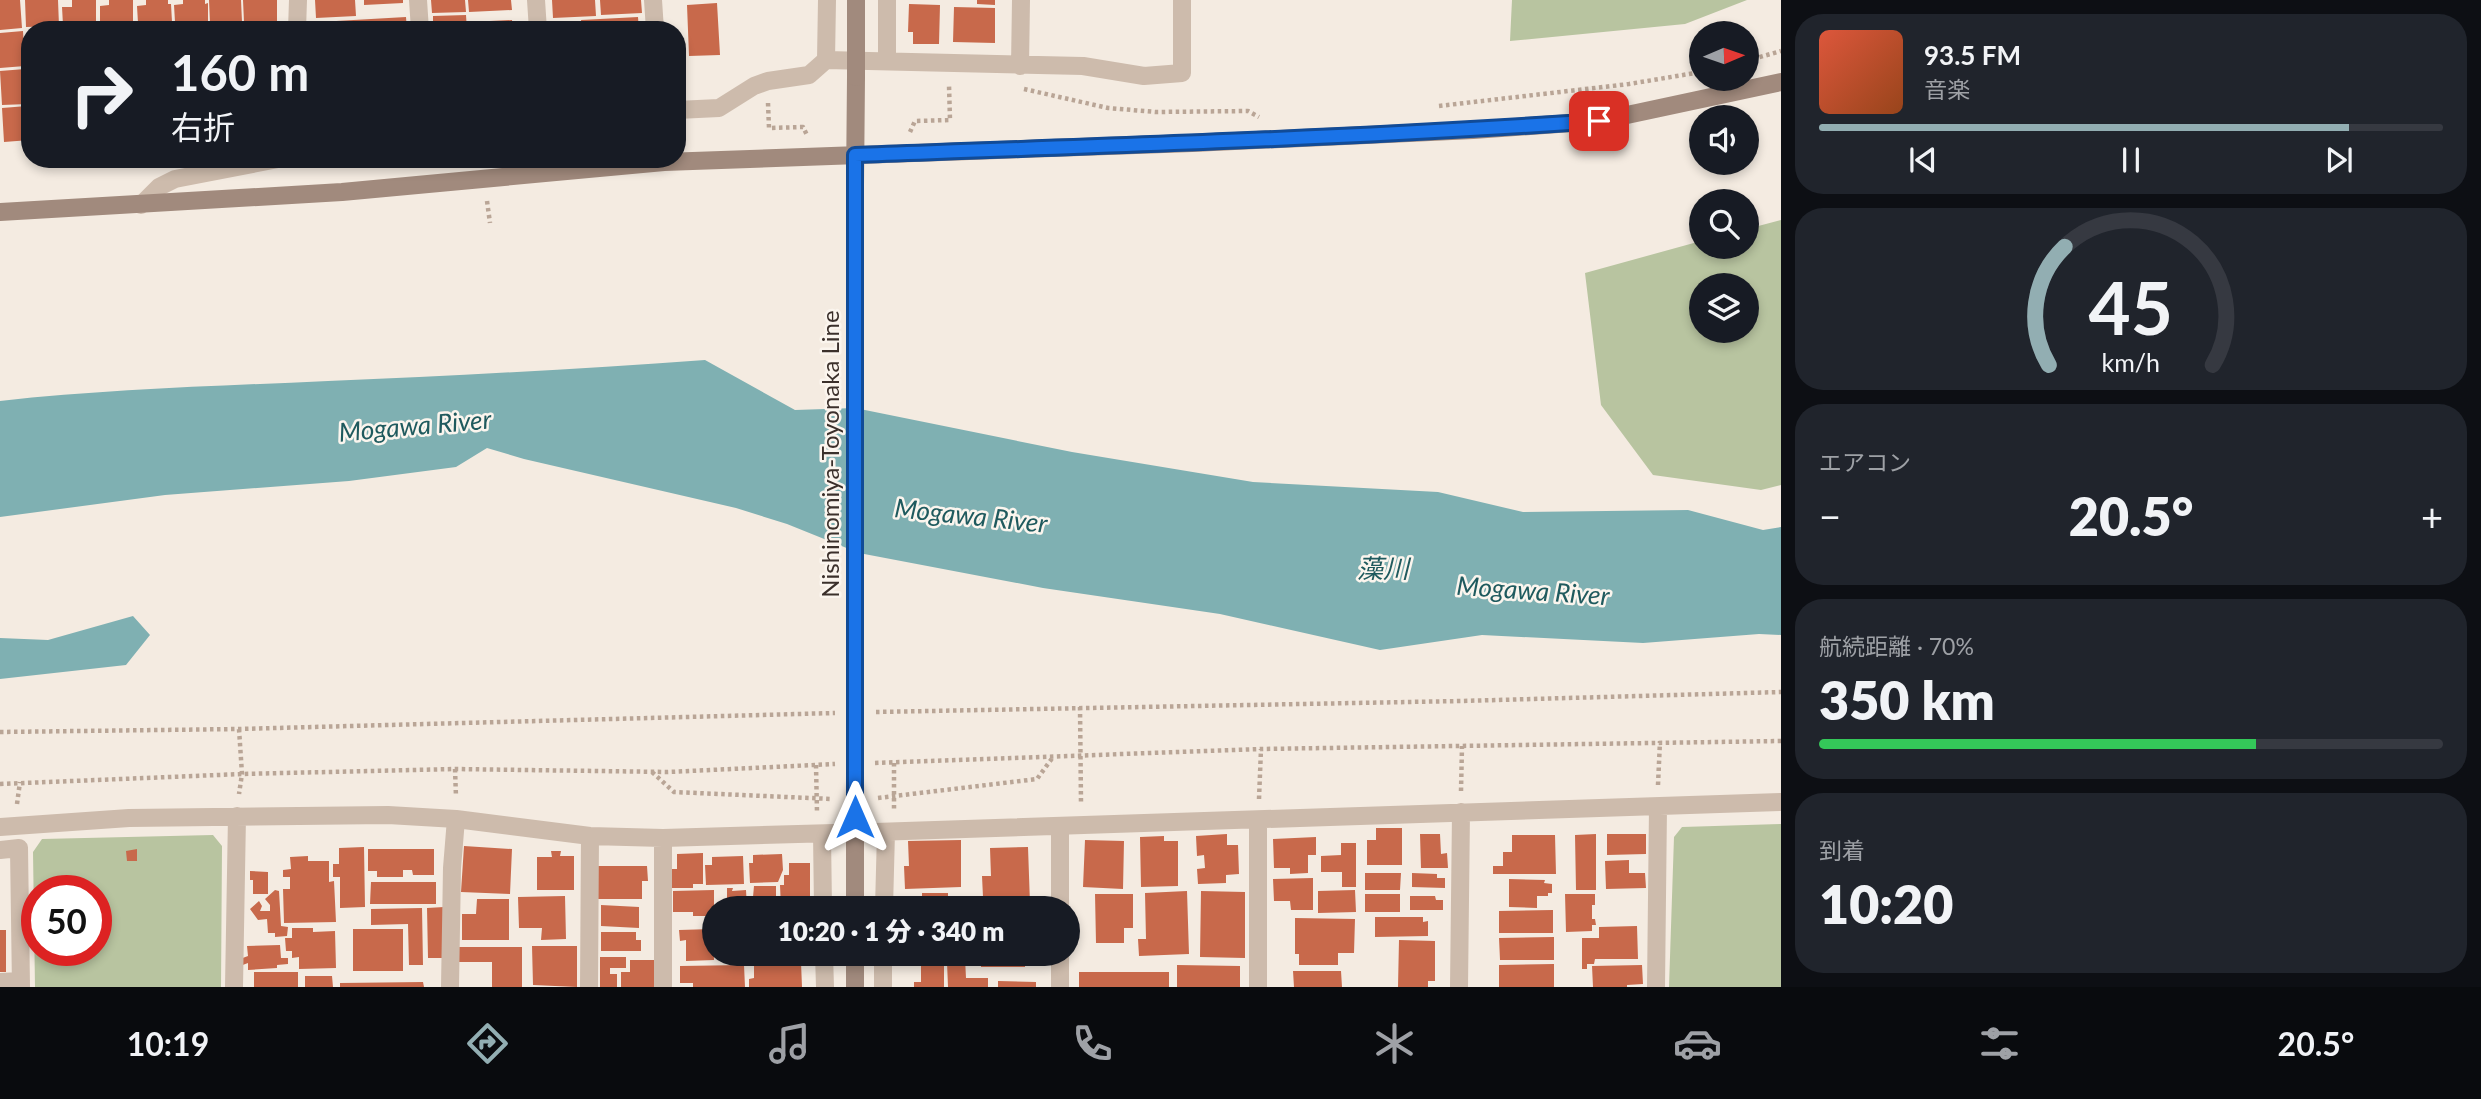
<!DOCTYPE html>
<html lang="ja">
<head>
<meta charset="utf-8">
<style>
  :root { --surface:#171b24; --page:#20242c; --text:#f1f3f6; --muted:#9ea1a6; --line:#363941; --accent:#92aeb2 }
  body { margin:0; font-family:Lato,"Noto Sans JP",sans-serif; background:var(--page); color:var(--text); height:100vh; display:flex; flex-direction:column; font-size:26px; white-space:nowrap }
  * { box-sizing:border-box; margin:0 }
  p { font-size:23px; color:var(--muted) }
  .icon { flex:none; width:38px; height:38px; fill:none; stroke:currentColor; stroke-width:2; stroke-linecap:round; stroke-linejoin:round }
  .map { position:relative; flex:1; overflow:hidden }
  .details { display:flex; flex-direction:column; gap:14px; padding:14px; background:#0d0f14; width:700px }
  .details>* { flex:none }
  .hud { position:absolute; left:21px; top:21px; width:665px; height:147px; border-radius:28px; box-shadow:0 4px 10px #0003; background:#171b24; color:var(--text); overflow:hidden }
  .needle { width:46px; rotate:88deg }
  .controls { position:absolute; left:1689px; top:21px; display:grid; gap:14px }
  .controls a { display:grid; place-items:center; width:70px; height:70px; border-radius:50%; background:var(--surface); box-shadow:0 4px 10px #0003; font-size:35px }
  .speed { position:absolute; left:21px; top:875px; display:flex; gap:14px; font-size:35px; font-weight:700; text-align:center }
  .speed>* { display:grid; place-content:center; width:91px; height:91px; border-radius:50%; background:var(--surface); box-shadow:0 4px 10px #0003; line-height:1 }
  .speed .limit { border:10px solid #d22; background:#fff; color:#111 }
  .pin { position:absolute; display:grid; place-items:center; width:60px; height:60px; color:#fff; margin:-30px; border-radius:14px; box-shadow:0 4px 10px #0006 }
  .me { position:absolute; width:77px; margin:-38px; rotate:0deg; stroke-linejoin:round; filter:drop-shadow(0 0 5px #0008) }
  .turn { display:flex; align-items:center; gap:24px; height:147px; padding:0 35px; font-size:32px }
  .turn .icon { width:91px; height:91px; stroke-width:2.5 }
  .turn b { display:block; font-size:49px; line-height:60px }
  .big { font-size:52px; font-weight:800; line-height:1.1 }
  .details .widget { flex:1; display:flex; flex-direction:column; justify-content:center; gap:10px; min-width:0; padding:0 24px; border-radius:28px; background:var(--page) }
  .details .dial { align-items:center; gap:0 }
  .dial svg { height:182px; overflow:visible; fill:none; stroke:var(--line); stroke-width:7; stroke-linecap:round; text-anchor:middle }
  .dial text { fill:var(--text); stroke:none }
  .song { display:flex; align-items:center; gap:21px }
  .cover { width:84px; height:84px; border-radius:10px; background:linear-gradient(135deg,hsl(10 70% 55%),hsl(20 70% 35%)) }
  .played { height:7px; border-radius:4px; background:linear-gradient(90deg,var(--accent) 85%,var(--line) 85%) }
  .keys { display:flex; justify-content:space-around; direction:ltr }
  .heat { display:flex; justify-content:space-between; align-items:center; font-size:38px; direction:ltr }
  .charge { height:10px; border-radius:5px; background:linear-gradient(90deg,#34c759 70%,var(--line) 0) }
  .trip { position:absolute; left:702px; top:896px; width:378px; height:70px; border-radius:35px; background:var(--surface); box-shadow:0 4px 10px #0003; font-weight:800; line-height:70px; text-align:center }
  .tab-bar { display:flex; height:112px; justify-content:space-around; align-items:center; background:#090b0e; color:var(--muted) }
  .tab-bar .icon { width:49px; height:49px }
  .tab-bar .selected { color:var(--accent) }
  .tab-bar b { font-size:32px; color:var(--text) }
  main { display:flex; flex:1; min-height:0 }
  .map>svg:first-child { display:block }
</style>
</head>
<body>
<main>
<div class="map">
<svg width="1781" height="987" viewBox="0 0 1781 987">
  <rect width="100%" height="100%" fill="#f4ebe1"/>
  <path fill="#b8c4a0" fill-rule="evenodd" d="M1512 0H1747L1685 24 1510 41Z
    M1781 220V485L1761 490 1653 475 1601 405 1585 273 1701 241V247H1746L1747 229ZM1701 285H1746V331H1701Z
    M1781 824V987H1669L1674 837 1682 827Z
    M213 835 222 846 221 987H35L33 852 42 839ZM37 891H96V950H37Z"/>
  <path fill="#7fb0b2" d="M705 360 795 410 855 408 1072 452 1253 482 1438 492 1523 512 1688 510 1763 530 1781 527V635L1759 634 1643 643 1482 635 1380 650 1220 614 1043 588 859 553 787 524 736 508 524 459 487 448 456 467 349 481 165 495 0 517V401C109 389 219 386 328 381 454 376 579 369 705 360Z
    M133 616 150 635 126 665 0 679V638L48 640Z"/>
  <path fill="#c8694b" d="M0 0H20L22 28 0 30Z
    M25 0H58L59 26 26 27Z
    M72 0H96V24L63 25 62 7H72Z
    M109 0H133V23L100 24V6L109 5Z
    M146 0H168V4H171L172 22 138 23 137 6 146 5Z
    M183 0H205V4L208 3V21L175 22 174 5 183 4Z
    M209 0H241L242 22 210 23Z
    M243 0H277V21L244 22Z
    M315 0H355L356 16 316 18Z
    M364 0H403V3L364 5Z
    M431 0H465L466 12 432 13Z
    M468 0H511L512 10 469 12Z
    M552 0H595L596 16 553 18Z
    M600 0H641L642 13 601 15Z
    M977 0H995V5L977 4Z
    M717 3 720 55 689 56 687 5Z
    M909 4 940 5 939 44H913V32H908Z
    M954 7 995 8V43L953 42Z
    M466 15 467 30H433V16Z
    M406 17 407 30H337L336 21Z
    M638 17 639 30H582L581 20Z
    M512 20 513 30H470L469 22Z
    M23 31 25 66 0 68V33Z
    M25 69 28 104 2 105 0 71Z
    M27 106 30 140 4 142 2 108Z
    M1376 828H1402V865H1367V840H1376Z
    M1227 834V845H1238L1239 874 1226 875V883L1198 884 1197 869 1205 868 1204 855 1197 856 1196 836Z
    M1420 834H1440L1441 854 1447 853 1448 868H1421Z
    M1596 834V890H1576L1575 835Z
    M1607 834H1646V854L1607 855Z
    M1512 835H1555L1556 874H1493V866H1503V852H1512Z
    M1164 836V841H1178V886L1141 887 1140 837Z
    M1316 837V855H1308V873L1290 874V868H1274L1273 839Z
    M961 840V887L905 889 904 866H909L908 841Z
    M1085 840 1124 841 1123 889 1083 887Z
    M1341 843H1356V887H1342V872H1321V856L1341 855Z
    M464 846 512 849 510 894 461 892Z
    M364 847 365 907 340 908V877H333V864H339V848Z
    M1028 847 1030 904 1003 905V897H983L982 876H991L990 848Z
    M137 849V861H127L126 851Z
    M368 849H434V875H413L412 870H403V877H377V871H368Z
    M551 851H561L560 856H574V890H537V857H552Z
    M703 853V884H693V888H671V869H677V854Z
    M782 854 783 870 778 882 750 883 749 863H753V855Z
    M308 856V861H329V882L334 881 336 922 284 923 283 889H290V877H283V870L291 869 290 857Z
    M743 856 744 884 706 885 705 865H712V857Z
    M1629 860V873H1645L1646 888 1606 889 1605 861Z
    M789 863H810V900H820V908H781L780 885H784V875H789Z
    M595 866H647L648 881H642V899H595Z
    M250 871 268 872V894H253V880H250Z
    M1365 873H1401L1400 890H1365Z
    M1412 873 1437 874V878H1445V888L1412 887Z
    M1313 878V910H1291L1290 901H1274L1273 879Z
    M1509 879 1545 880 1544 883 1552 884V893H1548V896H1537V908L1509 907Z
    M371 882H436V904H370Z
    M754 886H776V908H752Z
    M727 888H733L732 891 746 890 747 908H727Z
    M275 890 279 891 281 926 288 927 287 936 275 937V933H268L267 919 258 920 250 909 259 901 262 906 260 911H270V905L265 899Z
    M714 890V920H707V916H693V912H673V891Z
    M1355 890 1356 912 1318 913V891Z
    M1187 891 1189 954 1139 956 1138 939H1146L1145 893Z
    M1201 891 1245 892V958L1200 957Z
    M922 893H948V908H922Z
    M1095 894H1133V928H1124V943H1096Z
    M1365 894H1400V912H1365Z
    M1565 894H1595V905H1592V919H1595L1596 925H1592V931L1566 932Z
    M565 896 566 939 541 940 542 928H519L518 897Z
    M1410 896H1435L1436 900H1443V910H1410Z
    M477 899H509V940H462V914H476Z
    M1000 904V908H967L968 905Z
    M601 905 639 907V928L601 926Z
    M444 907 445 958H428L427 908Z
    M422 908 423 965H409L408 924 371 925V909Z
    M1553 910V933H1499V911Z
    M1375 917H1423V922L1428 921V936L1375 937Z
    M1295 918 1355 919 1354 953H1338V965H1299V954H1295Z
    M1637 926 1638 959H1595L1594 964H1587V969H1582V938H1599V927Z
    M292 928H313V932L335 931 336 968 299 969V957L292 958V951H286L285 938H292Z
    M353 929H403V971H353Z
    M713 929 714 960 686 961V940L680 941 679 930Z
    M0 930H6V972H0Z
    M601 932H636V940H641V951H601Z
    M1554 937V960H1500L1499 938Z
    M1399 940 1435 941V981H1428V987H1398Z
    M280 945 281 958H288V964L277 965V968L248 970V963L240 966V959L248 956 247 946Z
    M532 946H577V987L533 985Z
    M459 947H522V987H492V962H459Z
    M719 954H739V960H719Z
    M747 954H794V959H747Z
    M980 954H1025V967H981Z
    M600 957H626V968H610V974H617V987H600Z
    M955 958H965L966 978H988V987H948L947 962H955Z
    M630 960H654V987H621V972H630Z
    M921 961H944V987H914V982H921Z
    M801 962 802 987H749V979L754 978V963Z
    M1554 964V987H1499V965Z
    M744 965 745 987H693V983H680V966Z
    M1177 965 1240 966V987H1177Z
    M1642 965 1643 984 1627 985V987H1593L1592 966Z
    M1293 971H1341L1342 987H1294Z
    M254 972H298V987H254Z
    M1079 972H1169V987H1079Z
    M305 976H332L333 987H305Z
    M998 981 1036 982V987H998Z
    M423 982 424 987H340V983Z"/>
  <g fill="none" stroke-linecap="round" stroke-linejoin="round">
    <path stroke="#b9a596" stroke-width="4.5" stroke-dasharray="3.5 3.5" stroke-linecap="butt" d="M1746 61 1781 51
      M1024 89 1108 108 1156 112 1248 111 1259 117
      M768 103 769 128 803 127 807 135
      M1439 106 1629 84 1701 72
      M910 132 915 121 950 120 949 85
      M300 160 352 159
      M487 201 490 223
      M1080 707 1081 803
      M876 712 1461 701 1781 692
      M239 729 242 774 239 794
      M0 732 239 729 835 713
      M875 763 1261 749 1781 741
      M894 763V810
      M816 765 817 812
      M455 769 456 797
      M652 772 674 792 832 799
      M0 784 242 774 455 769 668 772 835 764
      M1658 785 1660 741
      M1461 791 1462 746
      M878 798 1037 779 1053 757
      M1259 799 1261 749
      M17 804 20 782"/>
    <path stroke="#cdbbac" stroke-width="18" d="M418 0 420 30
      M536 0 538 30
      M653 0 655 30
      M887 0V60
      M297 30 298 0
      M826 60 827 0
      M1020 66 1021 0
      M677 110 719 108 754 86 768 81 809 75 826 60 1083 66 1144 76 1182 73V0
      M141 205 159 187 175 179 278 159
      M1060 826V908
      M0 827 129 818 388 815 456 819 590 836 663 838 834 833
      M875 832 1781 802
      M822 834 823 908
      M663 838V987
      M0 850 19 848 21 987
      M884 908 886 832
      M824 954 825 987
      M1060 954V987
      M0 982 21 981
      M234 987 237 816
      M450 987 452 868 456 819
      M589 987 590 836
      M883 987V954
      M1258 987V821
      M1459 987 1461 812
      M1656 987 1658 807"/>
    <path stroke="#a18a7d" stroke-width="18" d="M855 185 856 77
      M0 212 342 192 664 162 1192 143 1473 130 1599 121 1781 82
      M855 748V908
      M855 954V987"/>
    <path stroke="#a18a7d" stroke-width="18" d="M856 77V0
      M855 748V185"/>
  </g>
  <g fill="none" stroke-linecap="round" stroke-linejoin="round">
    <defs>
      <path id="route" d="M855 817V155C1103 146 1352 138 1599 121"/>
    </defs>
    <use href="#route" stroke="#114b97" stroke-width="18"/>
    <use href="#route" stroke="#1a73e8" stroke-width="12"/>
  </g>
  <g text-anchor="middle" stroke-width="5" stroke-linejoin="round" paint-order="stroke">
    <g font-size="24" fill="#3b302b" stroke="#fbf5ee">
      <text transform="translate(831 454) rotate(-90)" y="8">Nishinomiya-Toyonaka Line</text>
    </g>
    <g font-size="26" font-style="italic" fill="#1f5a5e" stroke="#fbf5ee">
      <text transform="translate(415 426) rotate(-5)" y="9">Mogawa River</text>
      <text transform="translate(971 516) rotate(6)" y="9">Mogawa River</text>
      <text x="1383" y="578">藻川</text>
      <text transform="translate(1533 591) rotate(4)" y="9">Mogawa River</text>
    </g>
  </g>
</svg>
<div class="controls">
<a><svg class="needle" viewBox="-14 -14 28 28"><path d="M0-13l5 13h-10z" fill="#e53935"/><path d="M0 13l5-13h-10z" fill="#9ea1a6"/></svg></a>
<a><svg class="icon" aria-label="sound" viewBox="0 0 24 24"><path d="M4 9h4l5-4v14l-5-4H4zM17 9q2 3 0 6"/></svg></a>
<a><svg class="icon" aria-label="search" viewBox="0 0 24 24"><circle cx="10" cy="10" r="6"/><path d="M15 15l6 6"/></svg></a>
<a><svg class="icon" aria-label="layers" viewBox="0 0 24 24"><path d="M12 4l9 5-9 5-9-5zM3 14l9 5 9-5"/></svg></a>
</div>
<div class="speed"><div class="limit">50</div></div>
<div class="pin" style="left:1599px;top:121px;background:#d93025"><svg class="icon" aria-label="arrive" viewBox="0 0 24 24"><path d="M6 21V4h12l-3 4 3 4H6"/></svg></div>
<svg class="me" style="left:855px;top:817px" viewBox="-20 -20 40 40"><path d="M0-17L14 15 0 8-14 15z" fill="#1a73e8" stroke="#fff" stroke-width="4"/></svg>
<div class="trip">10:20 · 1 分 · 340 m</div>
<div class="hud">
<div class="turn"><svg class="icon" aria-label="right" viewBox="0 0 24 24"><path d="M7 20v-9h11M14 6l5 5-5 5"/></svg><div><b>160 m</b>右折</div></div>
</div>
</div>
<section class="details">
<div class="widget">
<div class="song"><i class="cover"></i><div><b>93.5 FM</b><p>音楽</p></div></div>
<div class="played"></div>
<div class="keys"><svg class="icon" aria-label="previous" viewBox="0 0 24 24"><path d="M18 5L8 12l10 7zM5 5v14"/></svg><svg class="icon" aria-label="pause" viewBox="0 0 24 24"><path d="M8 5v14M16 5v14"/></svg><svg class="icon" aria-label="next" viewBox="0 0 24 24"><path d="M6 5l10 7-10 7zM19 5v14"/></svg></div>
</div>
<div class="widget dial"><svg viewBox="0 0 100 80">
<path d="M14 69A42 42 0 1 1 86 69"/>
<path d="M14 69A42 42 0 0 1 21 17" stroke="#92aeb2"/>
<text x="50" y="56" font-size="32" font-weight="700">45</text>
<text x="50" y="72" font-size="11">km/h</text>
</svg></div>
<div class="widget"><p>エアコン</p>
<div class="heat"><a>−</a><b class="big">20.5°</b><a>+</a></div>
</div>
<div class="widget"><p>航続距離 · 70%</p><b class="big">350 km</b><div class="charge"></div></div>
<div class="widget"><p>到着</p><b class="big">10:20</b></div>
</section>
</main>
<nav class="tab-bar">
<b>10:19</b>
<svg class="icon selected" aria-label="directions" viewBox="0 0 24 24"><path d="M12 3l9 9-9 9-9-9zM9 14v-3h6M13 9l2 2-2 2"/></svg>
<svg class="icon" aria-label="music" viewBox="0 0 24 24"><path d="M9 18V5l10-2v13"/><circle cx="6" cy="18" r="3"/><circle cx="16" cy="16" r="3"/></svg>
<svg class="icon" aria-label="phone" viewBox="0 0 24 24"><path d="M5 4h4l2 5-3 2q2 4 5 5l2-3 5 2v4C11 20 4 13 5 4z"/></svg>
<svg class="icon" aria-label="climate" viewBox="0 0 24 24"><path d="M12 3v18M4 7l16 10M4 17L20 7"/></svg>
<svg class="icon" aria-label="car" viewBox="0 0 24 24"><path d="M5 17H2v-5l4-1 3-4h7l3 4 3 1v5h-3M9 17h6M6 11h13"/><circle cx="7" cy="17" r="2"/><circle cx="17" cy="17" r="2"/></svg>
<svg class="icon" aria-label="filters" viewBox="0 0 24 24"><path d="M4 7h16M4 17h16"/><circle cx="9" cy="7" r="2"/><circle cx="15" cy="17" r="2"/></svg>
<b>20.5°</b>
</nav>
</body>
</html>
